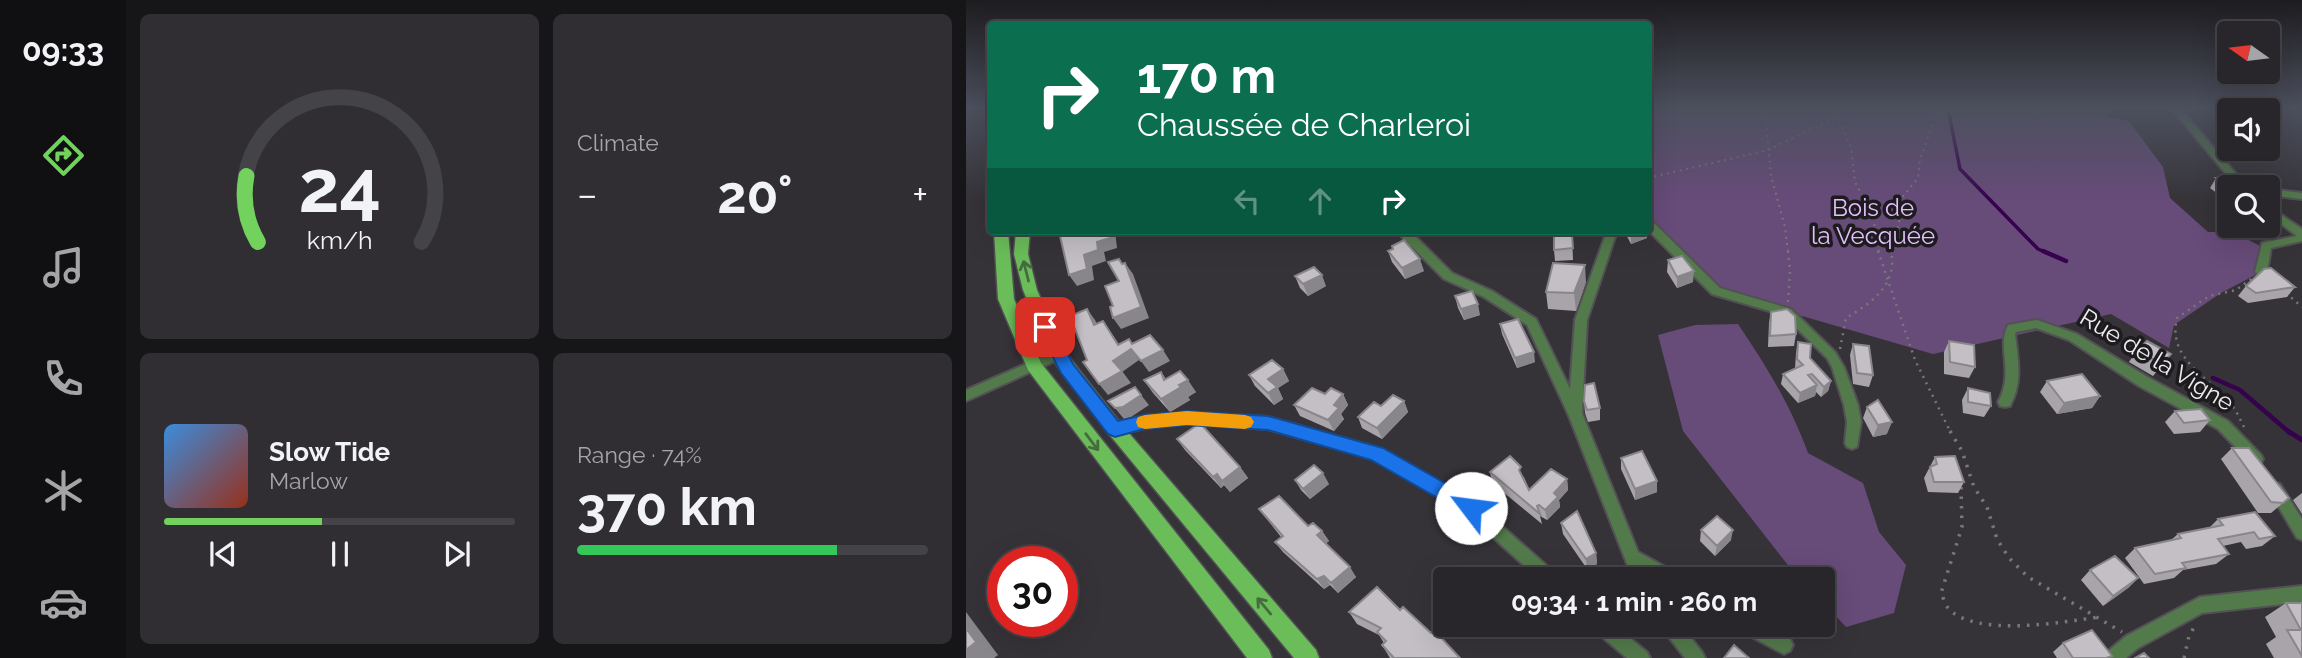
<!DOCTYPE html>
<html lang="en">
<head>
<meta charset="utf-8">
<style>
  :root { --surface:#28262a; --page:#302e32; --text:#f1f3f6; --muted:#a5a5a8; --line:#444347; --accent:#72d25d }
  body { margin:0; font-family:Raleway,sans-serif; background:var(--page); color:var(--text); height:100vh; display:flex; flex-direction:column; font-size:26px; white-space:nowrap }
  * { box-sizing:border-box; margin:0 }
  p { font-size:23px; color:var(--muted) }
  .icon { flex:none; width:38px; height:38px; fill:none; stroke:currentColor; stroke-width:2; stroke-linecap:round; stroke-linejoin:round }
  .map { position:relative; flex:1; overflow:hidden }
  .drawer { display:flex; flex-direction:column; gap:14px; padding:14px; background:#161517; width:840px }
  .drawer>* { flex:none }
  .banner { position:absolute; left:21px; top:21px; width:665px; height:214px; border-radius:7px; box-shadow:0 7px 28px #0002,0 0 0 2px var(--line); background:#0b6e4f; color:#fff; overflow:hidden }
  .needle { width:46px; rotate:284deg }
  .buttons { position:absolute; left:1251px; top:21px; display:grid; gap:14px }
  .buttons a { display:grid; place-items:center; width:63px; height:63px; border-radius:7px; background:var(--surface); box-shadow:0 7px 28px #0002,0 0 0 2px var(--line); font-size:35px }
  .speed { position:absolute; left:21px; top:546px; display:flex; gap:14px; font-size:35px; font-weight:700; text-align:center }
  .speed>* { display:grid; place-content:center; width:91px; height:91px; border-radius:50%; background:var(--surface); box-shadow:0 7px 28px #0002,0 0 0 2px var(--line); line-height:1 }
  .speed .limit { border:10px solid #d22; background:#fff; color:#111 }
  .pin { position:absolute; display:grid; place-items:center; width:60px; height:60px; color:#fff; margin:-30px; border-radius:14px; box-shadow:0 4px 10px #0006 }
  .me { position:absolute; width:77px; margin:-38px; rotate:300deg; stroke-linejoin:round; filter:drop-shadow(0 0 5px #0008) }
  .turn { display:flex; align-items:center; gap:24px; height:147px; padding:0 35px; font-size:32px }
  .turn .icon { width:91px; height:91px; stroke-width:2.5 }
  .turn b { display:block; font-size:49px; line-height:60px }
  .lanes { display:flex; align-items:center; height:66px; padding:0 35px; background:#0003; justify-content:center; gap:35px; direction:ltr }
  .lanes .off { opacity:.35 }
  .big { font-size:52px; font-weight:700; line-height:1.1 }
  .drawer .card { flex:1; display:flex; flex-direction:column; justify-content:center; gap:10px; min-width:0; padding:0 24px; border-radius:10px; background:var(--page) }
  .drawer .dial { align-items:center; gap:0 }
  .dial svg { height:182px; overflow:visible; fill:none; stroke:var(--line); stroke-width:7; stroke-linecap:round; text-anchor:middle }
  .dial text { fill:var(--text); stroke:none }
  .song { display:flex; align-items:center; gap:21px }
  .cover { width:84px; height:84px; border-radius:10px; background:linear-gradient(135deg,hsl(210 70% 55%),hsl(10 70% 35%)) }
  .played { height:7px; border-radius:4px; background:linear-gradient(90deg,var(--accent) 45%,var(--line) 45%) }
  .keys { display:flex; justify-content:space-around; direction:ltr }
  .heat { display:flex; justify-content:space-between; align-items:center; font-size:38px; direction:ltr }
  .charge { height:10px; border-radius:5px; background:linear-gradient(90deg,#34c759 74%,var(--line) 0) }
  .drawer .tiles { flex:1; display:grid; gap:14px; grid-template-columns:repeat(2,1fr) }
  .trip { position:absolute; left:467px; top:567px; width:402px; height:70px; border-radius:7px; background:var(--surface); box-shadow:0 7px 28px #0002,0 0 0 2px var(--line); font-weight:700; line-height:70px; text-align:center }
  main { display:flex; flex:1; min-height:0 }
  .menu { display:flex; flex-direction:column; width:126px; justify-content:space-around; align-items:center; background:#100f11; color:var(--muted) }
  .menu .icon { width:49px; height:49px }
  .menu .on { color:var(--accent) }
  .menu b { font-size:32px; color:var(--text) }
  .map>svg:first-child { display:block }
</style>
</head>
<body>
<main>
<nav class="menu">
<b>09:33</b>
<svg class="icon on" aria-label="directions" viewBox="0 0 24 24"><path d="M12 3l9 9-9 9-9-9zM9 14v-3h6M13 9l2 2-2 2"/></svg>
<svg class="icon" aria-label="music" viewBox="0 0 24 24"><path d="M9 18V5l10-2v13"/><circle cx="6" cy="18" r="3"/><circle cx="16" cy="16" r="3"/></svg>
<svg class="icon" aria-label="phone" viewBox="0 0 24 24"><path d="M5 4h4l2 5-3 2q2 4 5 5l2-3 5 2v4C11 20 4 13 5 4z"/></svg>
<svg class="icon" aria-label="climate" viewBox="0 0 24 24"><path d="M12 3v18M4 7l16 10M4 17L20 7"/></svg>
<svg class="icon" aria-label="car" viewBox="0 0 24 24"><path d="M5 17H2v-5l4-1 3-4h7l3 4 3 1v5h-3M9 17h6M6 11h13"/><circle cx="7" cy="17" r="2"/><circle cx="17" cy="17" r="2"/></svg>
</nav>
<section class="drawer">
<div class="tiles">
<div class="card dial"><svg viewBox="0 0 100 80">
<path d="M14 69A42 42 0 1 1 86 69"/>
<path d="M14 69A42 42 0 0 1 9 40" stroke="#72d25d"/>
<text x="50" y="56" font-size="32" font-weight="700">24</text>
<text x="50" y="72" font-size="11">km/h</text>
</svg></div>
<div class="card"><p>Climate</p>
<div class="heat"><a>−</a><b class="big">20°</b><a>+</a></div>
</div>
<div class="card">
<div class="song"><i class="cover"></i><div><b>Slow Tide</b><p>Marlow</p></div></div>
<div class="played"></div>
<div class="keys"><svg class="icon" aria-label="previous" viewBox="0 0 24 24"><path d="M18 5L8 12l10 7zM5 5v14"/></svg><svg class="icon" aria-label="pause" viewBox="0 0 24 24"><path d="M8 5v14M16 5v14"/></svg><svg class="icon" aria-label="next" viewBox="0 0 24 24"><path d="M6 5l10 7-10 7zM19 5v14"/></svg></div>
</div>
<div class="card"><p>Range · 74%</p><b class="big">370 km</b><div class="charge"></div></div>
</div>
</section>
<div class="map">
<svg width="1336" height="658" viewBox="0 0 1336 658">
  <rect width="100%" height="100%" fill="#363338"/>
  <path fill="#674b79" d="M682 109H1140L1142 117 1163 121 1197 167 1204 198 1242 232H1267L1298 248 1295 272 1255 293 1208 325 1203 348 1145 314 967 354 750 291 683 228Z
    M772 324C801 367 824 404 842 453L897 483 913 532 940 565 928 613 880 627 858 603V579H834L825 569 717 431 692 335 729 325Z"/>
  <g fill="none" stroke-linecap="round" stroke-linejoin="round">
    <path stroke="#36024e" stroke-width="3.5" d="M982 109 994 169 1072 249 1081 253"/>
    <path stroke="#36024e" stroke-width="4.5" d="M1077 251 1100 261
      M1247 378 1274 390 1324 433"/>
    <path stroke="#36024e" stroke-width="5" d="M1322 431 1336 440"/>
    <defs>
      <path id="minor" d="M1206 109H1215L1281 187H1271Z
        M1302 189 1336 193V199L1302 195Z
        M1302 206 1336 229V241L1305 248 1301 272 1295 276 1289 272 1296 243 1331 236 1302 214Z
        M682 220 686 221 754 288 825 309 869 352 878 367 892 405 895 422 891 447 886 449 881 447 879 443 881 422 878 405 866 367 861 358 817 315 746 294 682 230Z
        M434 231H444L486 273 526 291 570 319 604 389 609 320 641 231H651L621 320 616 413 672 552 712 574 714 579H691L681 574 683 579H667L603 416 561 325 518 297 478 279 436 237Z
        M1071 320 1111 334 1183 378 1262 421 1295 455 1297 459 1295 463 1290 465 1285 463 1252 429 1173 386 1103 340 1070 328 1050 332 1049 334C1052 360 1057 382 1044 406L1039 407 1034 406 1032 402C1049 372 1030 346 1042 325Z
        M92 350 96 352 98 355 96 358 0 401V390Z
        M221 413 302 417 415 449 510 503 590 574 592 579H573L500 513 406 458 302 429 221 423 179 428 149 435 144 433 142 429 144 425 179 416Z
        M1309 483 1314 484 1336 519V540L1331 538 1302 489 1304 484Z
        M1336 586V602L1236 613 1172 648 1160 658H1138L1141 652 1160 636 1234 597Z
        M627 625H648L681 652 684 658H661L629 631Z
        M696 625H715L736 652 739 658H719L698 631Z
        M773 625H798L824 639 827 645 824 651 818 654 812 651 775 631Z"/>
      <path id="major" d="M28 231H42L48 299 75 363 303 650 306 658H281L62 370 32 299Z
        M50 231H64L62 254 71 290 99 352 155 424 350 650 353 658H328L143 434 86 359 57 290 48 254Z"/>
    </defs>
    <use href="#minor" stroke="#535155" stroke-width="4"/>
    <use href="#major" stroke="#535155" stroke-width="3"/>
    <path stroke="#79777b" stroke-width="2" stroke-dasharray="2 4.5" stroke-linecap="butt" d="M799 109 805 176 819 227 822 253
      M868 109 885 147 889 182 907 216 913 253
      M682 178 802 150 868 118
      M925 253V245L933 224 934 200 952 178 954 159 973 109"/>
    <path stroke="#79777b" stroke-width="2.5" stroke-dasharray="2 5" stroke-linecap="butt" d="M822 251 824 271 822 303
      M912 251 949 360 985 433
      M1320 293 1336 307
      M874 349 880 318C906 303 932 284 925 251
      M1278 427C1274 419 1270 410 1264 403 1241 376 1201 358 1211 318L1243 296 1270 290 1288 277"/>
    <path stroke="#79777b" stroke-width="3.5" stroke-dasharray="2.5 7" stroke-linecap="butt" d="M984 431 996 451 1008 487 1021 507 1031 539 1043 558 1062 577 1156 632
      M995 487 996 527 975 593C977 597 979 604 982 608 1008 638 1098 622 1133 617
      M1218 658 1223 636 1230 624"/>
    <use href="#minor" fill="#537a4b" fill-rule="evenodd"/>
    <use href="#major" fill="#6bbd5a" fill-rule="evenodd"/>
  </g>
  <path fill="#a8a4a9" d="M1250 178 1264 187V203L1244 188Z
    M658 231H681V238L665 244Z
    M606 234 607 260 589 261 588 250Z
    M426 246 458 271 439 279 426 262 422 251 426 249Z
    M702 260 727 282 711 288 701 272Z
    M329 276 360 286 342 296 334 288Z
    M620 282 610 311 582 309 580 292Z
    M1280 286 1329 287 1321 297 1282 303 1272 296Z
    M489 296 514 315 498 320 492 308Z
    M805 312 830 334 828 346 802 347 803 323Z
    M534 324 569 362 551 368 536 334Z
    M983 341 1009 367 1003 378 978 374V352Z
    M832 342 844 358 865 381 862 391 855 397 850 392 849 396 832 403 815 384 817 374 829 369 830 353Z
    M887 344 907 375 903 387 887 384 884 355Z
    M1171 350 1205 354 1187 376 1163 362Z
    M317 369 323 381 312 388 317 399 308 405 289 386 283 375Z
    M195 372 200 379 230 392 222 397 224 400 204 412 187 393 178 380Z
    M1081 381 1134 396 1126 408 1091 414 1074 392Z
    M1002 388 1025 406 1018 417 997 413 996 400Z
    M359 394H377L382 405 375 414 378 419 368 431 334 416 328 405Z
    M438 401 442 412 416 439 396 428 392 417Z
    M618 401 634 408V420L622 422 619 413Z
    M901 407 921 434 907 437 897 418Z
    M1209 411 1244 420 1234 432 1208 434 1199 422Z
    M211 439 274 467 282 478 264 492 258 485 255 488 219 450Z
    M1266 448 1323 498 1305 513H1292L1255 459Z
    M969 457 998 482 992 493 962 492 958 478Z
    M655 458 691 492 669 500 655 469Z
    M524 472 558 477 563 490 601 479 602 490 593 500 594 507 581 520 574 516 576 524 526 483Z
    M329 480 363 484 344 499 335 490Z
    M1336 493V514L1327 500Z
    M293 509 356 531 363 541 360 543 390 577 372 593 364 585 358 589 317 552 309 542 315 537Z
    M1252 519 1309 536 1296 546 1280 549 1275 542 1257 546 1263 554 1250 564 1217 570 1208 578 1178 584 1159 558 1169 548 1205 540 1212 534 1243 528Z
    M595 523 630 553 631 564 621 569 597 534Z
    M735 530 765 540 749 556 734 541Z
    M1124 570 1172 578 1162 588 1137 606 1115 580Z
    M1320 603H1336V658H1308L1300 644 1310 637 1299 617Z
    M434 610 465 633 494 658H424L416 645 418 643 413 635 391 624 383 612Z
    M1097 643 1143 658H1091L1087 652Z"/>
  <path fill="#88868a" d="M143 231H149L151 248 138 252 140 261 126 266 128 280 111 286 103 275 118 255Z
    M669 231H681V238L665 244V232Z
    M454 259 458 271 439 279 436 268Z
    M159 263 167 274 183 318 155 329 147 318Z
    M619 265 620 282 610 311 608 293Z
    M728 271 727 282 711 288V277Z
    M356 275 360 286 342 296 337 284Z
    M512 304 514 315 498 320 495 309Z
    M121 309 129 320 137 336 128 325Z
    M137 321 159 353 165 349 173 360 156 372 147 361 152 345Z
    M197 350 204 361 183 372 175 361Z
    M568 352 569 362 551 368 549 358Z
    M317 369 323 381 312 388 317 399 308 405 302 393V379Z
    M156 371 165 383 142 395 133 384Z
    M195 372 203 384 213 385 222 380 230 392 222 397 224 400 204 412 195 399 198 380Z
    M865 381 862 391 855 397 858 387Z
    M851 385 849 396 832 403 834 393Z
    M377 394 382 405 375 414 378 419 368 431 362 420 368 405Z
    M175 395 183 405 165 417 158 419 149 408Z
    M1134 396 1126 408 1091 414 1098 403Z
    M438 401 442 412 416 439 411 428Z
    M926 422 921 434 907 437 912 425Z
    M274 467 282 478 264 492 256 481Z
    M357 473 363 484 344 499 337 489Z
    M251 474 258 485 255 488 247 477Z
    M601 479 602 490 593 500 594 507 581 520 579 510 588 493Z
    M691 481V492L669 500V489Z
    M767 530 765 540 749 556 751 546Z
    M356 531 363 541 358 545 351 535Z
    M630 553 631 564 621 569 620 559Z
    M384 567 390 577 372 593 365 583Z
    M358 576 364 585 358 589 351 579Z
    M1172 578 1162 588 1137 606 1147 596Z
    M0 612 32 655 28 658H0Z"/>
  <path fill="#c3bfc5" stroke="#88868a" stroke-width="2" d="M1266 176 1281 187H1264V188L1250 178Z
    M100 231H143L144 238 131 242 132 250 118 255 121 269 103 275 94 236 101 234Z
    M606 234 607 248 588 250V235Z
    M438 240 454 259 436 268 422 251 427 249 426 246Z
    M716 256 728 271 711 277 702 260Z
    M153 259 156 264 159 263 175 307 147 318 144 307 147 306 139 286 153 281 142 262Z
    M587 263 619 265 608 293 580 292Z
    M348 267 356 275 337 284 329 276Z
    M1305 268 1329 287 1290 293 1280 286 1298 269Z
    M506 291 512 304 495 309 489 296Z
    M121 309 128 325 137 321 152 345 163 339 166 344 184 335 197 350 175 361 165 349 147 361 156 371 133 384 117 362 121 360 104 316Z
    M821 309 829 316 830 334 804 336 805 312Z
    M552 319 568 352 549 358 534 324Z
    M983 341 1008 345 1009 367 984 362Z
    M1181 341 1205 354 1196 364 1171 350Z
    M832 342 845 344 844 358 865 381 858 387 846 374 842 375 851 385 834 393 817 374 837 365 831 359Z
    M887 344 903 346 907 375 891 373Z
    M306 360 317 369 302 379 311 387 302 393 283 375Z
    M214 371 222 380 213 385 215 387 195 399 178 380 195 372 198 380Z
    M1116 374 1134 396 1098 403 1081 381Z
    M628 383 634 408 621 410 618 401 619 385Z
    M169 387 175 395 157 407 149 408 142 401Z
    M346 388 359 394 365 388 377 394 368 405 373 408 362 420 328 405Z
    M1002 388 1024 393 1025 406 1002 402Z
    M427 395 438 401 411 428 392 417 408 402 415 406Z
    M912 400 926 422 912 425 901 407Z
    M1235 409 1244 420 1218 423 1209 411Z
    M234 423 274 467 256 481 251 474 247 477 211 439Z
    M1266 448H1283L1323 498 1317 503 1305 502Z
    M676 451 691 481 669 489 655 458Z
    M544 456 555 467 553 470 563 490 585 469 601 479 588 493 592 497 579 510 573 505 571 506 574 514 524 472Z
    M989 456 998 482H968L964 467 971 464 969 457Z
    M348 465 357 473 337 489 329 480Z
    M313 496 342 526 347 523 356 531 351 535 384 567 365 583 358 576 351 579 309 542 317 536 293 509Z
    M611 511 630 553 620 559 595 523Z
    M1289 512 1309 536 1293 539 1288 532 1252 539 1263 554 1216 563 1220 568 1189 574 1169 548 1215 538 1212 534 1257 525 1252 519Z
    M751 516 767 530 751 546 735 530Z
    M1149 556 1172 578 1147 596 1124 570Z
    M411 587 434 610 437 607 465 633 468 630 494 658H428L416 645 420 641 411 632 415 628 383 612Z
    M1320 603H1336V656L1321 630H1335Z
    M0 628 10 642 0 650Z
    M1126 630 1146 656 1140 658H1107L1097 643Z
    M768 645 783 658H758Z
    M1178 653 1183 658H1169Z"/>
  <defs><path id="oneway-shaft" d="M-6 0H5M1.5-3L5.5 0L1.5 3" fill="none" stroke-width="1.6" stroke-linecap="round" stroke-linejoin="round" transform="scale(1.75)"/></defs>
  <g stroke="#446c3c">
    <use href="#oneway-shaft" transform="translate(60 271) rotate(-104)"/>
    <use href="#oneway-shaft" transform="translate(126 442) rotate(53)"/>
    <use href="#oneway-shaft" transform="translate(298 606) rotate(-130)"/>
  </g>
  <linearGradient id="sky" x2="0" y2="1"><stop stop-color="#1e1c1f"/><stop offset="0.54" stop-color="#4c505e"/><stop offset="1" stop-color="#4c505e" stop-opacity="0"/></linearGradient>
  <rect width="1336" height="201" fill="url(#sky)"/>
  <path fill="#1a73e8" stroke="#114b97" stroke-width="2" d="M79 321 85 323 107 364 152 421 178 415 221 411 302 416 417 448 512 502 515 508 512 515 505 517 405 460 302 430 221 425 178 429 149 437 142 434 95 373 71 327Z"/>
  <path fill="#f59e0b" d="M221 411 279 415 285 417 288 422 285 427 279 429 221 425 179 429 172 427 170 422 172 417 179 415Z"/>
  <g text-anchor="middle" stroke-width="7" stroke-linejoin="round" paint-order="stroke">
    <g font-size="24" fill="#e4bffd" stroke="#1d1b1e">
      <text x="907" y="216">Bois de<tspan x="907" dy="28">la Vecquée</tspan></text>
    </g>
    <g font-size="24" fill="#eeecef" stroke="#1d1b1e">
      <text transform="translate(1191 360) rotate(31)" y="8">Rue de la Vigne</text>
    </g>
  </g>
</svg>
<div class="buttons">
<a><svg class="needle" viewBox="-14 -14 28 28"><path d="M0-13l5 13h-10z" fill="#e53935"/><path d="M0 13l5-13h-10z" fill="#a5a5a8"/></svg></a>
<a><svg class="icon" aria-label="sound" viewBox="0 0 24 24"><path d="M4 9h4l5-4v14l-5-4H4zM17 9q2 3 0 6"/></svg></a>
<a><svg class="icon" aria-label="search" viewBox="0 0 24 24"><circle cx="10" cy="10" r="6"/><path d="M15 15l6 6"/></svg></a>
</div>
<div class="speed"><div class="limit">30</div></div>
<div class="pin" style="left:79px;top:327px;background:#d93025"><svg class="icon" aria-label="arrive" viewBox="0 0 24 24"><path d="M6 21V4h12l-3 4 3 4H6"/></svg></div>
<svg class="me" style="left:505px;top:508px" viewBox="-20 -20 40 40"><circle r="19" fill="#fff"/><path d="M0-13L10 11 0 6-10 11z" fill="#1a73e8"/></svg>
<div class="trip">09:34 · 1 min · 260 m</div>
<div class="banner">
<div class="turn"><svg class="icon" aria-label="right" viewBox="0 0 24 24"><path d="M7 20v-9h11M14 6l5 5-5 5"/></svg><div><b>170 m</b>Chaussée de Charleroi</div></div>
<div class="lanes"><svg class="icon off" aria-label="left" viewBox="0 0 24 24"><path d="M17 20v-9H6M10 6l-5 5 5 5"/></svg><svg class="icon off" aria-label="ahead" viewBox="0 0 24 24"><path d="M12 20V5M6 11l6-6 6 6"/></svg><svg class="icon" aria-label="right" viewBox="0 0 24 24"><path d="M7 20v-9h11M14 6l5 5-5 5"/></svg></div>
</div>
</div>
</main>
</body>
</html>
